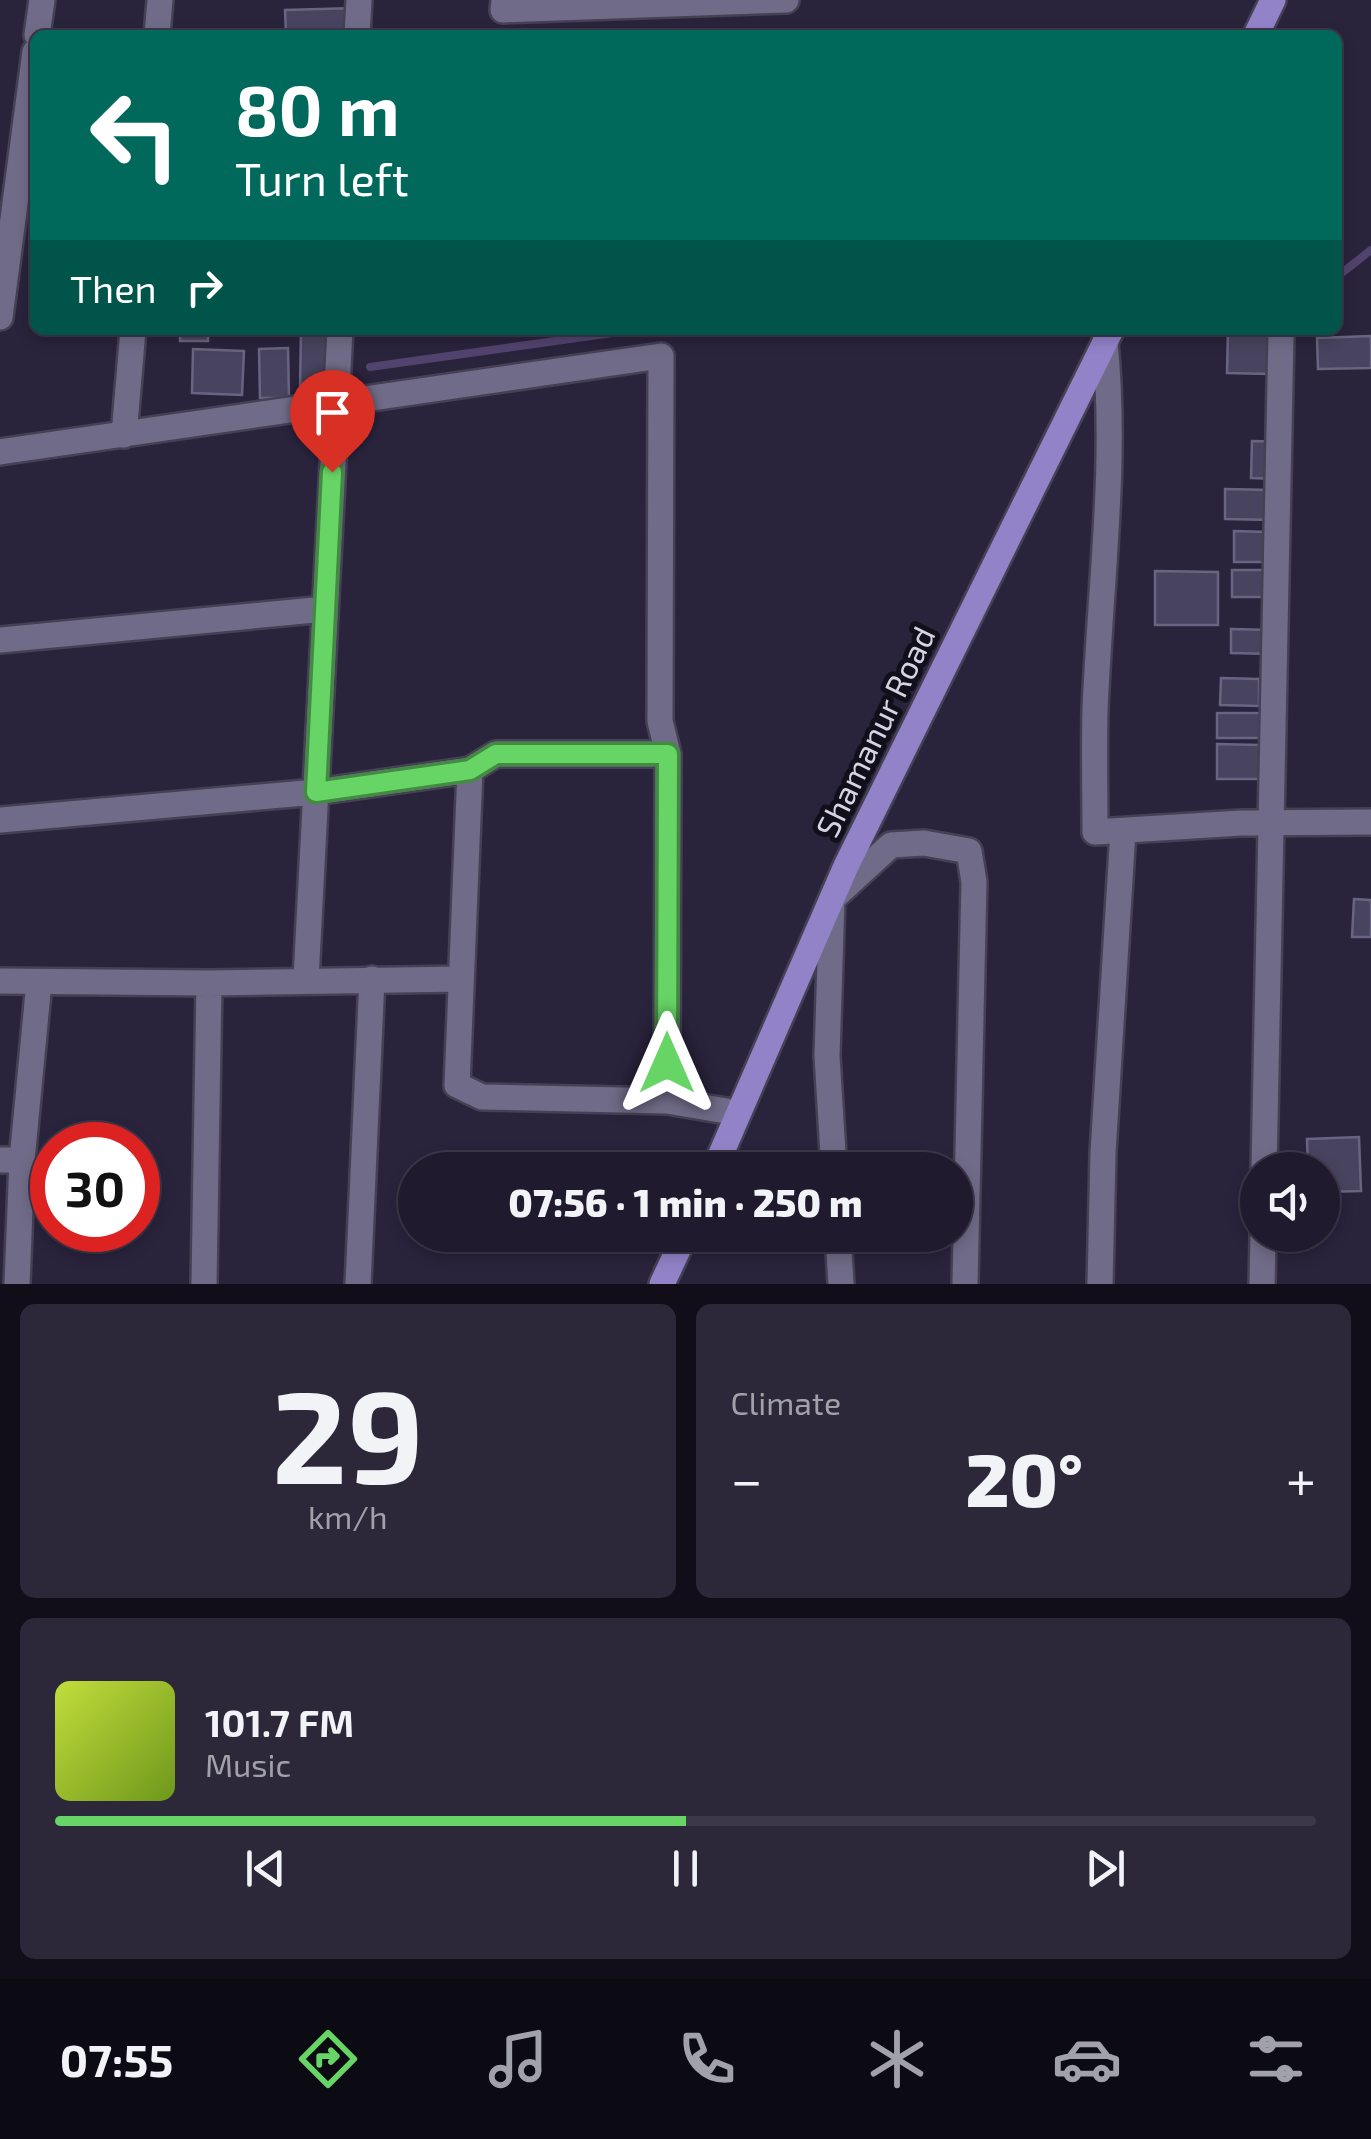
<!DOCTYPE html>
<html lang="en">
<head>
<meta charset="utf-8">
<style>
  :root { --surface:#1f1a2d; --page:#2c2739; --text:#f1f3f6; --muted:#a1a1aa; --line:#3c3849; --accent:#67d466 }
  body { margin:0; font-family:"Exo 2",sans-serif; background:var(--page); color:var(--text); height:100vh; display:flex; flex-direction:column; font-size:38px; white-space:nowrap }
  * { box-sizing:border-box; margin:0 }
  p { font-size:32px; color:var(--muted) }
  .icon { flex:none; width:55px; height:55px; fill:none; stroke:currentColor; stroke-width:2; stroke-linecap:round; stroke-linejoin:round }
  .map { position:relative; height:1284px; overflow:hidden }
  .panel { display:flex; flex-direction:column; gap:20px; padding:20px; background:#110e19; flex:1 }
  .panel>* { flex:none }
  .banner { position:absolute; left:30px; top:30px; width:1312px; height:305px; border-radius:15px; box-shadow:0 5px 15px #0003,0 0 0 2px var(--line); background:#00695c; color:#fff; overflow:hidden }
  .buttons { position:absolute; left:1240px; top:1152px; display:grid; gap:20px }
  .buttons a { display:grid; place-items:center; width:100px; height:100px; border-radius:50%; background:var(--surface); box-shadow:0 5px 15px #0003,0 0 0 2px var(--line); font-size:50px }
  .speed { position:absolute; left:30px; top:1122px; display:flex; gap:20px; font-size:50px; font-weight:700; text-align:center }
  .speed>* { display:grid; place-content:center; width:130px; height:130px; border-radius:50%; background:var(--surface); box-shadow:0 5px 15px #0003,0 0 0 2px var(--line); line-height:1 }
  .speed .limit { border:15px solid #d22; background:#fff; color:#111 }
  .pin { position:absolute; display:grid; place-items:center; width:85px; height:85px; color:#fff; margin:-102px -42px; border-radius:50% 50% 50% 0; rotate:-45deg; box-shadow:0 0 10px #0007 }
  .pin .icon { rotate:45deg }
  .me { position:absolute; width:110px; margin:-55px; rotate:0deg; stroke-linejoin:round; filter:drop-shadow(0 0 8px #0008) }
  .turn { display:flex; align-items:center; gap:35px; height:210px; padding:0 40px; font-size:45px }
  .turn .icon { width:130px; height:130px; stroke-width:2.5 }
  .turn b { display:block; font-size:70px; line-height:85px }
  .then { display:flex; align-items:center; height:95px; padding:0 40px; background:#0003; gap:20px; font-size:38px }
  .big { font-size:75px; font-weight:800; line-height:1.1 }
  .panel .card { flex:1; display:flex; flex-direction:column; justify-content:center; gap:15px; min-width:0; padding:0 35px; border-radius:15px; background:var(--page) }
  .panel .dial { align-items:center; gap:0 }
  .dial b { font-size:130px; line-height:1 }
  .song { display:flex; align-items:center; gap:30px }
  .cover { width:120px; height:120px; border-radius:15px; background:linear-gradient(135deg,hsl(70 70% 55%),hsl(80 70% 35%)) }
  .played { height:10px; border-radius:5px; background:linear-gradient(90deg,var(--accent) 50%,var(--line) 50%) }
  .keys { display:flex; justify-content:space-around; direction:ltr }
  .heat { display:flex; justify-content:space-between; align-items:center; font-size:55px; direction:ltr }
  .panel .tiles { flex:1; display:grid; gap:20px; grid-template-columns:1fr 1fr }
  .card:last-child { grid-column:span 2 }
  .trip { position:absolute; left:398px; top:1152px; width:575px; height:100px; border-radius:50px; background:var(--surface); box-shadow:0 5px 15px #0003,0 0 0 2px var(--line); font-weight:800; line-height:100px; text-align:center }
  .menu { display:flex; height:160px; justify-content:space-around; align-items:center; background:#0c0a12; color:var(--muted) }
  .menu .icon { width:70px; height:70px }
  .menu .current { color:var(--accent) }
  .menu b { font-size:45px; color:var(--text) }
  .map>svg:first-child { display:block }
</style>
</head>
<body>
<div class="map">
<svg width="1371" height="1284" viewBox="0 0 1371 1284">
  <rect width="100%" height="100%" fill="#29233c"/>
  <g fill="none" stroke-linecap="round" stroke-linejoin="round">
    <path stroke="#52436e" stroke-width="8" d="M1338 276 1371 250
      M370 367 634 330"/>
  </g>
  <path fill="#48435e" stroke="#696481" stroke-width="2.5" d="M355 8 356 35H286L285 10Z
    M180 330H208V341H180Z
    M301 330H334L333 389H300Z
    M1228 330H1271L1270 374 1227 373Z
    M1371 336V368L1318 369 1317 338Z
    M288 348 289 398H260L259 349Z
    M193 349 244 351 242 395 192 393Z
    M1252 441 1285 442 1284 479 1251 478Z
    M1225 489 1276 490 1275 520 1225 519Z
    M1234 531 1268 532 1267 562H1234Z
    M1232 570H1264L1263 597H1232Z
    M1155 571 1218 572V625H1155Z
    M1231 629 1274 630V654L1231 653Z
    M1221 678 1259 679V706L1220 705Z
    M1217 713H1263L1262 738H1217Z
    M1217 744 1260 745 1259 779H1217Z
    M1354 899 1371 900V937H1352Z
    M1359 1137 1361 1191 1322 1192V1170H1308L1307 1139Z"/>
  <g fill="none" stroke-linecap="round" stroke-linejoin="round">
    <defs>
      <path id="minor" d="M504 0 503 10 786 0
        M37 35 42 0
        M157 35 160 0
        M357 35 359 0
        M0 317 35 52
        M1105 342C1117 465 1100 587 1095 710 1094 751 1095 792 1095 832L1241 823 1371 822
        M124 435 133 330
        M0 452 661 356 660 721 668 754
        M0 640 325 609
        M470 770 496 754H668L667 1101
        M0 820 316 792 470 770 457 1085 482 1097 667 1101 738 1113
        M306 979 340 330
        M0 981 209 983
        M0 1160H22L17 1284
        M22 1160 39 982
        M834 1170 827 1056 832 899 891 845 924 843 969 851 974 882 965 1284
        M1264 1170 1281 334
        M838 1235 841 1284
        M204 1284 209 983 461 979
        M358 1284 372 979
        M1100 1284 1103 1153 1123 831
        M1262 1284 1263 1235"/>
      <path id="major" d="M1256 35 1273 0
        M714 1170 846 866 1111 330
        M662 1284 685 1235"/>
    </defs>
    <use href="#minor" stroke="#454054" stroke-width="30"/>
    <use href="#major" stroke="#454054" stroke-width="30"/>
    <use href="#minor" stroke="#706b88" stroke-width="25"/>
    <use href="#major" stroke="#9282c8" stroke-width="25"/>
  </g>
  <g fill="none" stroke-linecap="round" stroke-linejoin="round">
    <defs>
      <path id="route" d="M332 472 316 792 470 770 496 754H668L667 1063"/>
    </defs>
    <use href="#route" stroke="#438a42" stroke-width="25"/>
    <use href="#route" stroke="#67d466" stroke-width="18"/>
  </g>
  <g text-anchor="middle" stroke-width="10" stroke-linejoin="round" paint-order="stroke">
    <g font-size="32" fill="#d6d3e4" stroke="#110f1a">
      <text transform="translate(876 732) rotate(-64)" y="11">Shamanur Road</text>
    </g>
  </g>
</svg>
<div class="buttons">
<a><svg class="icon" aria-label="sound" viewBox="0 0 24 24"><path d="M4 9h4l5-4v14l-5-4H4zM17 9q2 3 0 6"/></svg></a>
</div>
<div class="speed"><div class="limit">30</div></div>
<div class="pin" style="left:332px;top:472px;background:#d93025"><svg class="icon" aria-label="arrive" viewBox="0 0 24 24"><path d="M6 21V4h12l-3 4 3 4H6"/></svg></div>
<svg class="me" style="left:667px;top:1063px" viewBox="-20 -20 40 40"><path d="M0-17L14 15 0 8-14 15z" fill="#67d466" stroke="#fff" stroke-width="4"/></svg>
<div class="trip">07:56 · 1 min · 250 m</div>
<div class="banner">
<div class="turn"><svg class="icon" aria-label="left" viewBox="0 0 24 24"><path d="M17 20v-9H6M10 6l-5 5 5 5"/></svg><div><b>80 m</b>Turn left</div></div>
<div class="then">Then<svg class="icon" aria-label="right" viewBox="0 0 24 24"><path d="M7 20v-9h11M14 6l5 5-5 5"/></svg></div>
</div>
</div>
<section class="panel">
<div class="tiles">
<div class="card dial"><b>29</b><p>km/h</p></div>
<div class="card"><p>Climate</p>
<div class="heat"><a>−</a><b class="big">20°</b><a>+</a></div>
</div>
<div class="card">
<div class="song"><i class="cover"></i><div><b>101.7 FM</b><p>Music</p></div></div>
<div class="played"></div>
<div class="keys"><svg class="icon" aria-label="previous" viewBox="0 0 24 24"><path d="M18 5L8 12l10 7zM5 5v14"/></svg><svg class="icon" aria-label="pause" viewBox="0 0 24 24"><path d="M8 5v14M16 5v14"/></svg><svg class="icon" aria-label="next" viewBox="0 0 24 24"><path d="M6 5l10 7-10 7zM19 5v14"/></svg></div>
</div>
</div>
</section>
<nav class="menu">
<b>07:55</b>
<svg class="icon current" aria-label="directions" viewBox="0 0 24 24"><path d="M12 3l9 9-9 9-9-9zM9 14v-3h6M13 9l2 2-2 2"/></svg>
<svg class="icon" aria-label="music" viewBox="0 0 24 24"><path d="M9 18V5l10-2v13"/><circle cx="6" cy="18" r="3"/><circle cx="16" cy="16" r="3"/></svg>
<svg class="icon" aria-label="phone" viewBox="0 0 24 24"><path d="M5 4h4l2 5-3 2q2 4 5 5l2-3 5 2v4C11 20 4 13 5 4z"/></svg>
<svg class="icon" aria-label="climate" viewBox="0 0 24 24"><path d="M12 3v18M4 7l16 10M4 17L20 7"/></svg>
<svg class="icon" aria-label="car" viewBox="0 0 24 24"><path d="M5 17H2v-5l4-1 3-4h7l3 4 3 1v5h-3M9 17h6M6 11h13"/><circle cx="7" cy="17" r="2"/><circle cx="17" cy="17" r="2"/></svg>
<svg class="icon" aria-label="filters" viewBox="0 0 24 24"><path d="M4 7h16M4 17h16"/><circle cx="9" cy="7" r="2"/><circle cx="15" cy="17" r="2"/></svg>
</nav>
</body>
</html>
